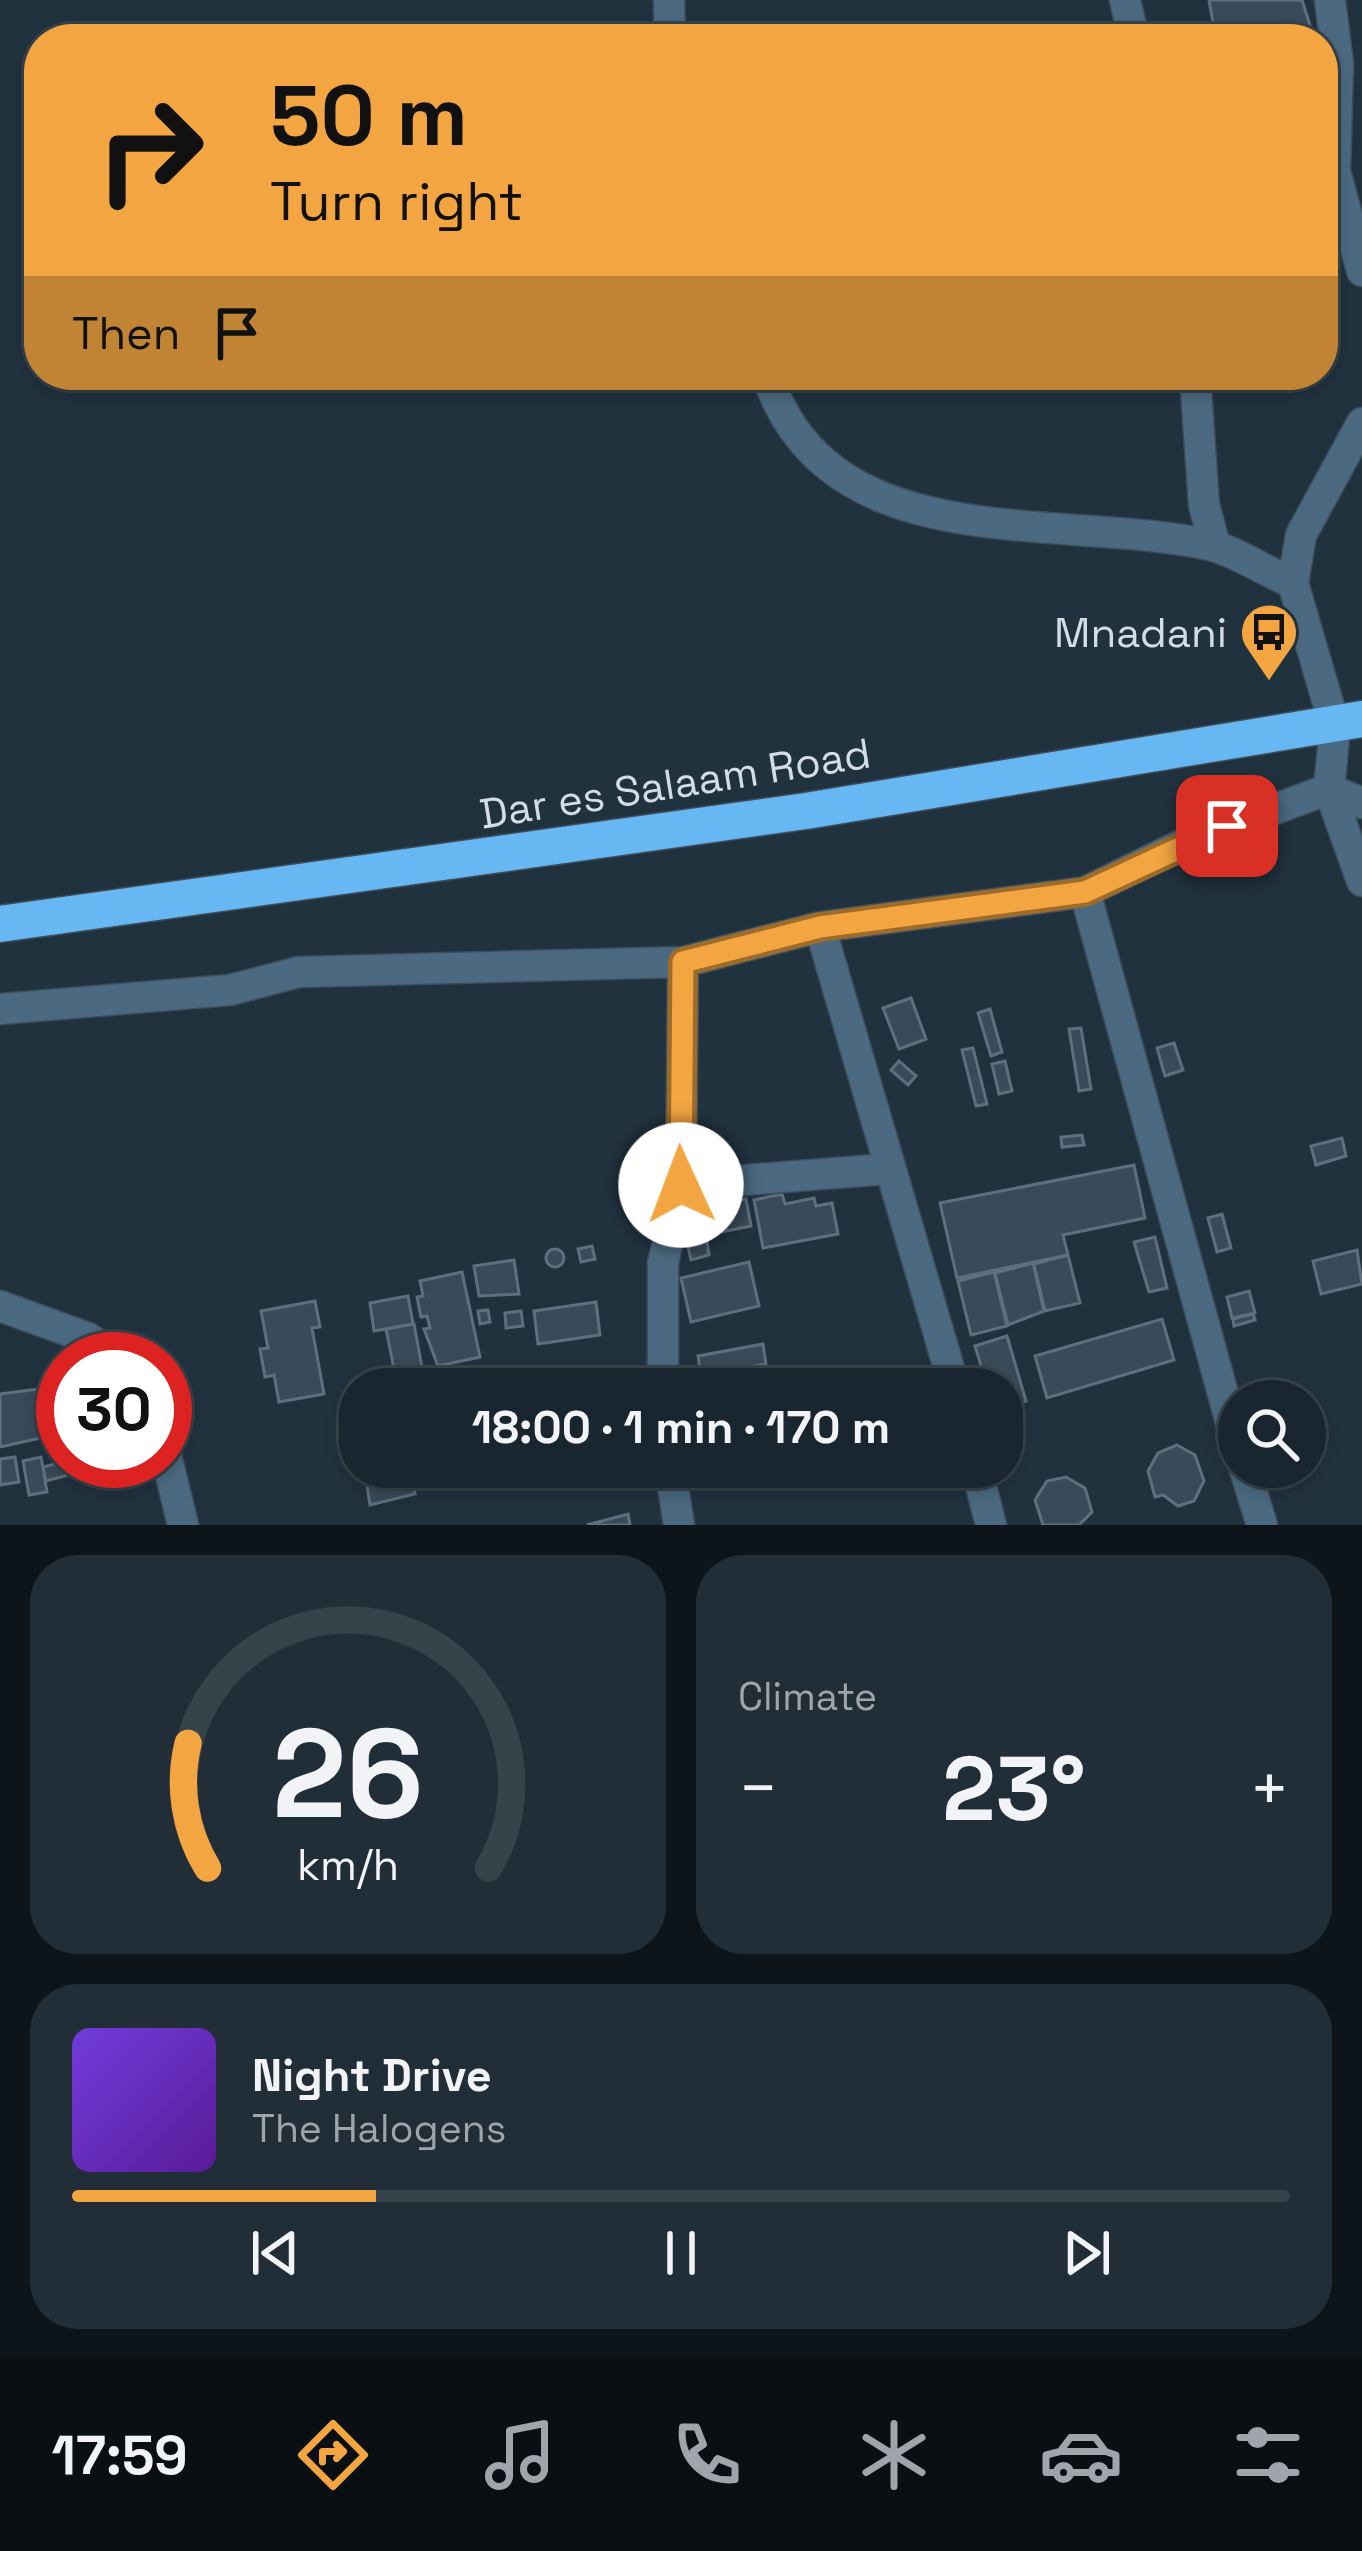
<!DOCTYPE html>
<html lang="en">
<head>
<meta charset="utf-8">
<style>
  :root { --surface:#19262f; --page:#222e37; --text:#f1f3f6; --muted:#9fa5aa; --line:#37434b; --accent:#f2a541 }
  body { margin:0; font-family:"Space Grotesk",sans-serif; background:var(--page); color:var(--text); height:100vh; display:flex; flex-direction:column; font-size:45px; white-space:nowrap }
  * { box-sizing:border-box; margin:0 }
  p { font-size:39px; color:var(--muted) }
  .icon { flex:none; width:66px; height:66px; fill:none; stroke:currentColor; stroke-width:2; stroke-linecap:round; stroke-linejoin:round }
  .map { position:relative; height:1525px; overflow:hidden }
  .panel { display:flex; flex-direction:column; gap:30px; padding:30px; background:#0e151a; flex:1 }
  .panel>* { flex:none }
  .guide { position:absolute; left:24px; top:24px; width:1314px; height:366px; border-radius:48px; box-shadow:0 6px 18px #0003,0 0 0 3px var(--line); background:#f2a541; color:#111; overflow:hidden }
  .buttons { position:absolute; left:1218px; top:1380px; display:grid; gap:24px }
  .buttons a { display:grid; place-items:center; width:108px; height:108px; border-radius:50%; background:var(--surface); box-shadow:0 6px 18px #0003,0 0 0 3px var(--line); font-size:60px }
  .speed { position:absolute; left:36px; top:1332px; display:flex; gap:24px; font-size:60px; font-weight:700; text-align:center }
  .speed>* { display:grid; place-content:center; width:156px; height:156px; border-radius:50%; background:var(--surface); box-shadow:0 6px 18px #0003,0 0 0 3px var(--line); line-height:1 }
  .speed .limit { border:18px solid #d22; background:#fff; color:#111 }
  .pin { position:absolute; display:grid; place-items:center; width:102px; height:102px; color:#fff; margin:-51px; border-radius:24px; box-shadow:0 6px 18px #0006 }
  .me { position:absolute; width:132px; margin:-66px; rotate:358deg; stroke-linejoin:round; filter:drop-shadow(0 0 9px #0008) }
  .turn { display:flex; align-items:center; gap:42px; height:252px; padding:0 48px; font-size:54px }
  .turn .icon { width:156px; height:156px; stroke-width:2.5 }
  .turn b { display:block; font-size:84px; line-height:102px }
  .then { display:flex; align-items:center; height:114px; padding:0 48px; background:#0003; gap:24px; font-size:45px }
  .big { font-size:90px; font-weight:800; line-height:1.1 }
  .panel .card { flex:1; display:flex; flex-direction:column; justify-content:center; gap:18px; min-width:0; padding:0 42px; border-radius:48px; background:var(--page) }
  .panel .dial { align-items:center; gap:0 }
  .dial svg { height:312px; overflow:visible; fill:none; stroke:var(--line); stroke-width:7; stroke-linecap:round; text-anchor:middle }
  .dial text { fill:var(--text); stroke:none }
  .song { display:flex; align-items:center; gap:36px }
  .cover { width:144px; height:144px; border-radius:18px; background:linear-gradient(135deg,hsl(260 70% 55%),hsl(270 70% 35%)) }
  .played { height:12px; border-radius:6px; background:linear-gradient(90deg,var(--accent) 25%,var(--line) 25%) }
  .keys { display:flex; justify-content:space-around; direction:ltr }
  .heat { display:flex; justify-content:space-between; align-items:center; font-size:66px; direction:ltr }
  .panel .tiles { flex:1; display:grid; gap:30px; grid-template-columns:1fr 1fr }
  .card:last-child { grid-column:span 2 }
  .trip { position:absolute; left:339px; top:1368px; width:684px; height:120px; border-radius:48px; background:var(--surface); box-shadow:0 6px 18px #0003,0 0 0 3px var(--line); font-weight:800; line-height:120px; text-align:center }
  .dock { display:flex; height:192px; justify-content:space-around; align-items:center; background:#0a0f13; color:var(--muted) }
  .dock .icon { width:84px; height:84px }
  .dock .on { color:var(--accent) }
  .dock b { font-size:54px; color:var(--text) }
  .map>svg:first-child { display:block }
</style>
</head>
<body>
<div class="map">
<svg width="1362" height="1525" viewBox="0 0 1362 1525">
  <rect width="100%" height="100%" fill="#21323f"/>
  <path fill="#394a58" stroke="#5e707f" stroke-width="3" d="M1209 0H1302L1313 35 1284 39 1280 27 1249 39H1216Z
    M911 998 926 1039 899 1049 883 1008Z
    M990 1009 1002 1052 991 1056 978 1013Z
    M1081 1028 1091 1089 1079 1091 1069 1029Z
    M1174 1043 1183 1070 1165 1076 1157 1048Z
    M973 1048 987 1104 976 1106 962 1050Z
    M899 1061 916 1076 908 1085 891 1070Z
    M1005 1061 1012 1091 999 1094 992 1064Z
    M1082 1135 1084 1145 1062 1147 1061 1137Z
    M1342 1138 1346 1156 1316 1165 1311 1146Z
    M1134 1165 1145 1218 1063 1235 1068 1255 957 1278 940 1203Z
    M782 1194 785 1204 814 1198 816 1206 832 1203 838 1234 763 1248 754 1200Z
    M746 1199 751 1226 706 1235 709 1255 691 1260 686 1238 696 1208Z
    M1222 1214 1231 1248 1217 1252 1208 1218Z
    M1155 1237 1167 1288 1149 1292 1134 1242Z
    M592 1246 595 1259 581 1262 578 1249Z
    M546 1258a9 9 0 1 1 18 0a9 9 0 1 1-18 0Z
    M1357 1250 1362 1284 1321 1294 1313 1261Z
    M1068 1255 1080 1303 1045 1311 1034 1264Z
    M514 1260 519 1294 479 1296 474 1266Z
    M749 1262 759 1306 691 1322 681 1278Z
    M1033 1263 1044 1311 1008 1325 995 1273Z
    M462 1272 480 1357 438 1366 424 1329 430 1328 427 1316 421 1317 417 1297 423 1296 420 1281Z
    M994 1272 1007 1326 971 1335 958 1281Z
    M1249 1291 1255 1313 1232 1318 1227 1297Z
    M408 1296 413 1324 374 1331 370 1303Z
    M315 1301 320 1327 312 1328 324 1394 279 1402 274 1375 265 1377 260 1349 268 1348 261 1311Z
    M596 1302 600 1335 538 1344 534 1311Z
    M488 1310 490 1322 480 1324 478 1311Z
    M521 1311 523 1326 506 1328 505 1313Z
    M1253 1314 1255 1320 1234 1326 1233 1319Z
    M1162 1319 1174 1360 1047 1398 1035 1356Z
    M414 1324 426 1389H398L386 1329Z
    M1007 1336 1026 1401 1002 1408V1389H988L975 1346Z
    M763 1344 766 1364 701 1376 698 1356Z
    M568 1370 571 1388 536 1389 533 1376Z
    M439 1374 442 1386 429 1389 426 1378Z
    M39 1389 45 1437 0 1447V1394Z
    M63 1442V1459L55 1461 50 1445Z
    M1177 1445 1195 1455 1204 1481 1194 1501 1178 1506 1163 1495 1155 1497 1148 1471 1158 1453Z
    M360 1446 361 1467 355 1468 350 1448Z
    M15 1457 19 1482 0 1485V1459Z
    M41 1457 47 1492 29 1495 23 1461Z
    M66 1461 69 1475 46 1481 43 1467Z
    M364 1467H409L415 1494 370 1505Z
    M1066 1477 1085 1488 1092 1512 1079 1525H1043L1035 1500 1047 1481Z
    M628 1514 630 1525H587Z"/>
  <g fill="none" stroke-linecap="round" stroke-linejoin="round">
    <defs>
      <path id="street" d="M669 0 670 39
        M1125 0 1134 39
        M1330 0 1338 64 1335 171 1362 271
        M767 375C828 561 1060 512 1209 545 1236 551 1266 572 1293 583
        M1195 375 1204 505 1215 546
        M1362 423 1301 535 1293 583 1335 727 1329 789 1362 881
        M1085 892 1239 1452
        M0 1009 230 990 299 972 683 962
        M681 1185 887 1169
        M0 1306 88 1338 120 1359
        M663 1389V1263L681 1185 683 962 820 927
        M955 1389 820 927 1085 892 1189 841 1329 789 1362 803
        M165 1451 183 1525
        M670 1467 679 1525
        M976 1467 991 1525
        M1244 1467 1262 1525"/>
      <path id="highway" d="M0 924 806 811 1362 719"/>
    </defs>
    <use href="#street" stroke="#3d4d5a" stroke-width="33"/>
    <use href="#highway" stroke="#3d4d5a" stroke-width="39"/>
    <use href="#street" stroke="#4b6a81" stroke-width="30"/>
    <use href="#highway" stroke="#67b7f2" stroke-width="36"/>
  </g>
  <g fill="none" stroke-linecap="round" stroke-linejoin="round">
    <defs>
      <path id="route" d="M681 1185 683 962 820 927 1085 892 1227 826"/>
    </defs>
    <use href="#route" stroke="#9d6b2a" stroke-width="30"/>
    <use href="#route" stroke="#f2a541" stroke-width="21"/>
  </g>
  <defs>
    <symbol id="bus-pin" viewBox="-11 -11 22 30"><path d="M0 17L-7.5 6A9.5 9.5 0 1 1 7.5 6Z" fill="#f2a541" stroke="#21323f"/><path d="M-5-6H5V4H4V6H2V4H-2V6H-4V4H-5ZM-3.5-4V0h7V-4ZM-3.5 1.2v1.5H-2V1.2ZM2 1.2v1.5H3.5V1.2Z" fill="#111"/></symbol>
  </defs>
  <g fill-rule="evenodd">
    <use href="#bus-pin" x="1236" y="599" width="66" height="90"/>
  </g>
  <g text-anchor="middle" stroke-width="9" stroke-linejoin="round" paint-order="stroke">
    <g font-size="42" fill="#d3dde5" stroke="#21323f" text-anchor="end">
      <text x="1227" y="647">Mnadani</text>
    </g>
    <g font-size="42" fill="#d3dde5" stroke="#21323f">
      <text transform="translate(675 783) rotate(-9)" y="15">Dar es Salaam Road</text>
    </g>
  </g>
</svg>
<div class="buttons">
<a><svg class="icon" aria-label="search" viewBox="0 0 24 24"><circle cx="10" cy="10" r="6"/><path d="M15 15l6 6"/></svg></a>
</div>
<div class="speed"><div class="limit">30</div></div>
<div class="pin" style="left:1227px;top:826px;background:#d93025"><svg class="icon" aria-label="arrive" viewBox="0 0 24 24"><path d="M6 21V4h12l-3 4 3 4H6"/></svg></div>
<svg class="me" style="left:681px;top:1185px" viewBox="-20 -20 40 40"><circle r="19" fill="#fff"/><path d="M0-13L10 11 0 6-10 11z" fill="#f2a541"/></svg>
<div class="trip">18:00 · 1 min · 170 m</div>
<div class="guide">
<div class="turn"><svg class="icon" aria-label="right" viewBox="0 0 24 24"><path d="M7 20v-9h11M14 6l5 5-5 5"/></svg><div><b>50 m</b>Turn right</div></div>
<div class="then">Then<svg class="icon" aria-label="arrive" viewBox="0 0 24 24"><path d="M6 21V4h12l-3 4 3 4H6"/></svg></div>
</div>
</div>
<section class="panel">
<div class="tiles">
<div class="card dial"><svg viewBox="0 0 100 80">
<path d="M14 69A42 42 0 1 1 86 69"/>
<path d="M14 69A42 42 0 0 1 9 37" stroke="#f2a541"/>
<text x="50" y="56" font-size="32" font-weight="700">26</text>
<text x="50" y="72" font-size="11">km/h</text>
</svg></div>
<div class="card"><p>Climate</p>
<div class="heat"><a>−</a><b class="big">23°</b><a>+</a></div>
</div>
<div class="card">
<div class="song"><i class="cover"></i><div><b>Night Drive</b><p>The Halogens</p></div></div>
<div class="played"></div>
<div class="keys"><svg class="icon" aria-label="previous" viewBox="0 0 24 24"><path d="M18 5L8 12l10 7zM5 5v14"/></svg><svg class="icon" aria-label="pause" viewBox="0 0 24 24"><path d="M8 5v14M16 5v14"/></svg><svg class="icon" aria-label="next" viewBox="0 0 24 24"><path d="M6 5l10 7-10 7zM19 5v14"/></svg></div>
</div>
</div>
</section>
<nav class="dock">
<b>17:59</b>
<svg class="icon on" aria-label="directions" viewBox="0 0 24 24"><path d="M12 3l9 9-9 9-9-9zM9 14v-3h6M13 9l2 2-2 2"/></svg>
<svg class="icon" aria-label="music" viewBox="0 0 24 24"><path d="M9 18V5l10-2v13"/><circle cx="6" cy="18" r="3"/><circle cx="16" cy="16" r="3"/></svg>
<svg class="icon" aria-label="phone" viewBox="0 0 24 24"><path d="M5 4h4l2 5-3 2q2 4 5 5l2-3 5 2v4C11 20 4 13 5 4z"/></svg>
<svg class="icon" aria-label="climate" viewBox="0 0 24 24"><path d="M12 3v18M4 7l16 10M4 17L20 7"/></svg>
<svg class="icon" aria-label="car" viewBox="0 0 24 24"><path d="M5 17H2v-5l4-1 3-4h7l3 4 3 1v5h-3M9 17h6M6 11h13"/><circle cx="7" cy="17" r="2"/><circle cx="17" cy="17" r="2"/></svg>
<svg class="icon" aria-label="filters" viewBox="0 0 24 24"><path d="M4 7h16M4 17h16"/><circle cx="9" cy="7" r="2"/><circle cx="15" cy="17" r="2"/></svg>
</nav>
</body>
</html>
